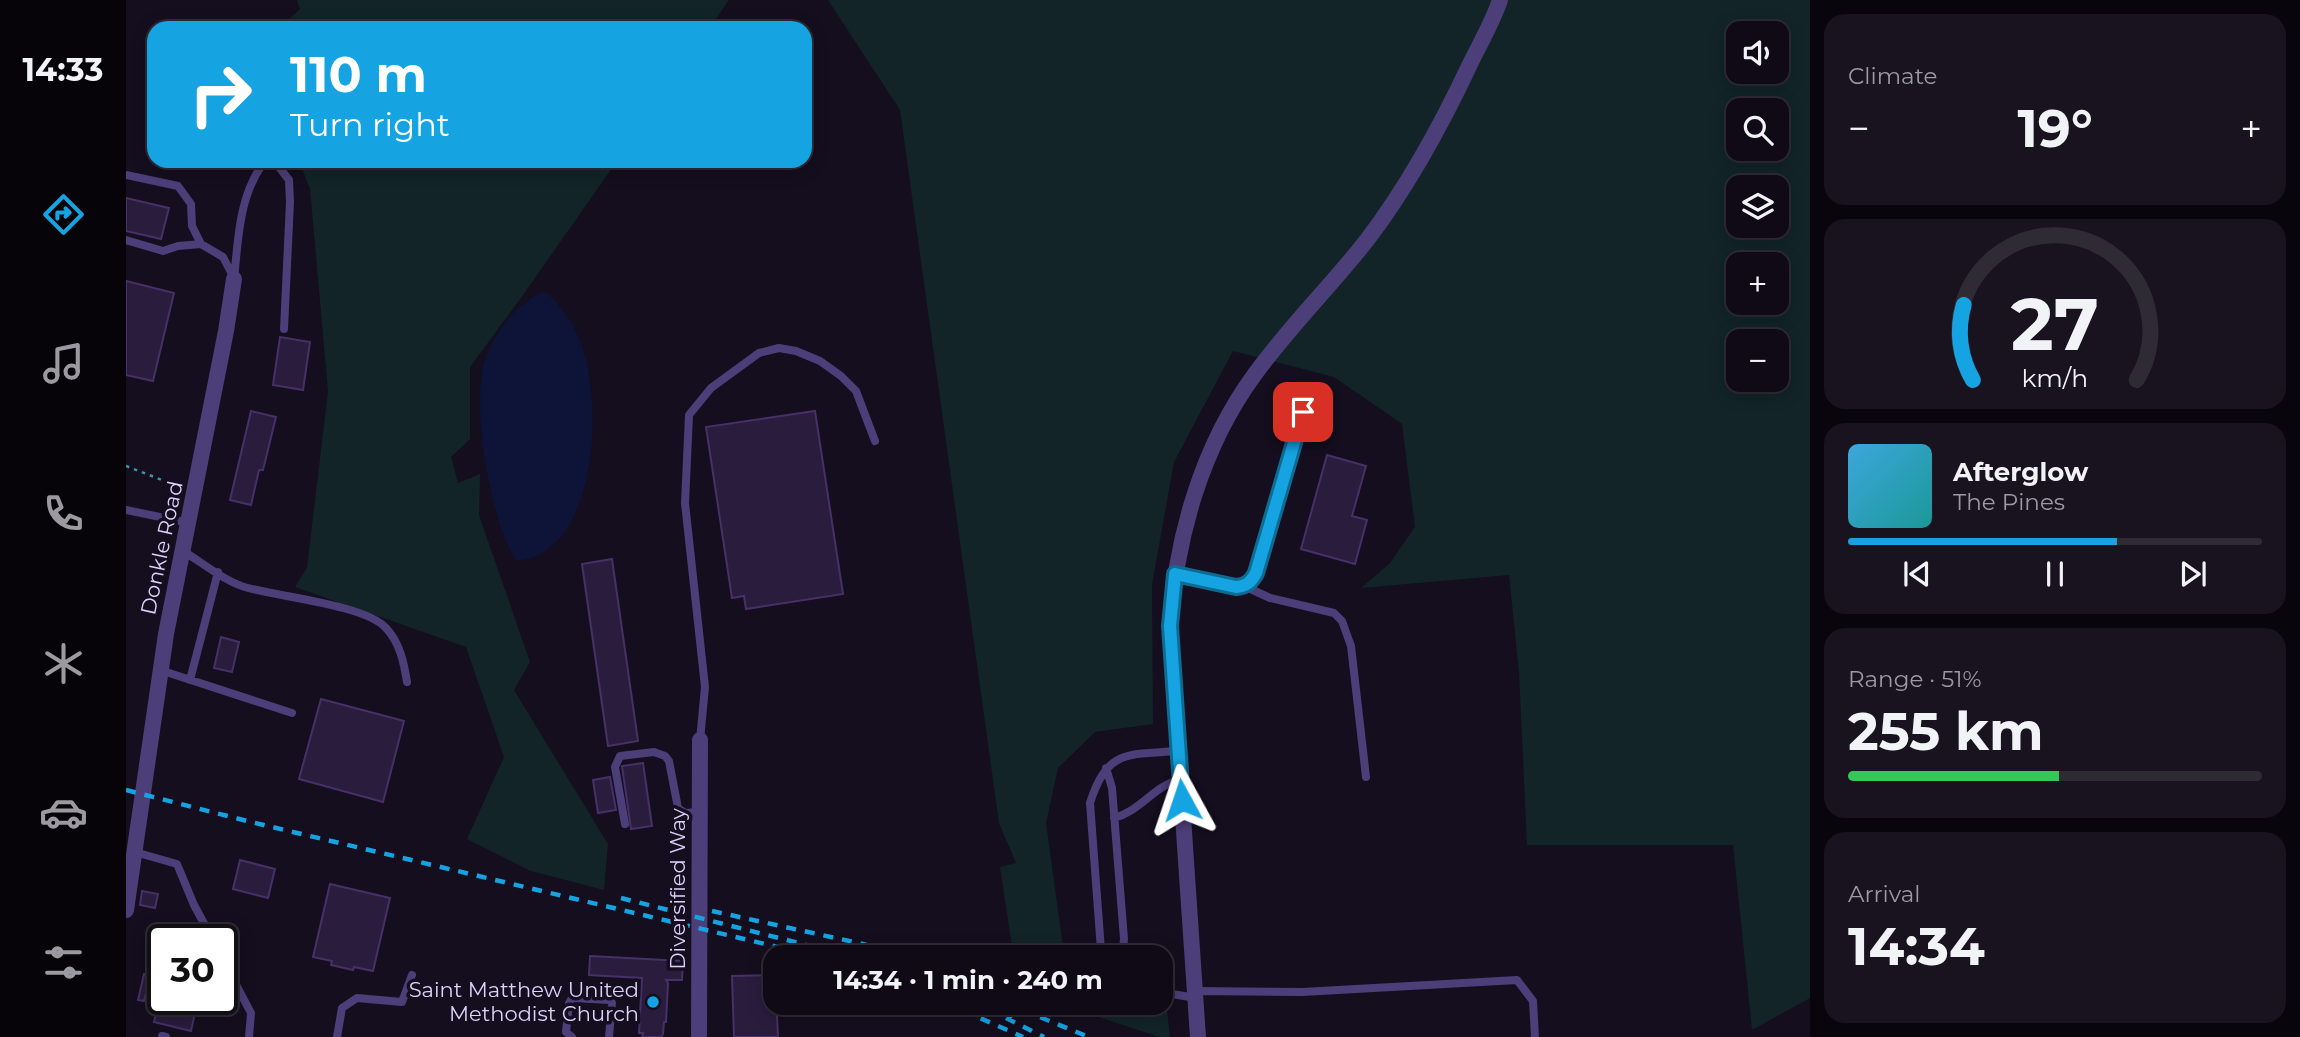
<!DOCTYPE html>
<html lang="en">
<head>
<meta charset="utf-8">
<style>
  :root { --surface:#0f0a16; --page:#18131f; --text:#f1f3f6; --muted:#9b9aa1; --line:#2f2b35; --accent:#15a4e1 }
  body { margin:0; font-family:Montserrat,sans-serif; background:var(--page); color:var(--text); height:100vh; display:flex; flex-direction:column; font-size:26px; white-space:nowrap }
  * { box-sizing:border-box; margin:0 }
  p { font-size:23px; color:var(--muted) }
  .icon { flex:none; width:38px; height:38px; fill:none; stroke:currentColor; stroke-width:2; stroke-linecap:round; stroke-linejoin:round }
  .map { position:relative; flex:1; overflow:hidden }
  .panel { display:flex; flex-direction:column; gap:14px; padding:14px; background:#08060c; width:490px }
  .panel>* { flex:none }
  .guide { position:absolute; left:21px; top:21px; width:665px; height:147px; border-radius:21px; box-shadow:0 4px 18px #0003,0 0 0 2px var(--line); background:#15a4e1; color:#fff; overflow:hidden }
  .tools { position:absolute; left:1600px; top:21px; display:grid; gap:14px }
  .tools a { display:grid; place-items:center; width:63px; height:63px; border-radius:14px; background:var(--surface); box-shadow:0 4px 18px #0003,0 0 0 2px var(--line); font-size:35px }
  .speed { position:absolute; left:21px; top:924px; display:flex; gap:14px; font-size:35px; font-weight:700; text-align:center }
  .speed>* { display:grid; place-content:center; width:91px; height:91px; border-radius:50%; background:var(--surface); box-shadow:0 4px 18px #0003,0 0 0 2px var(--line); line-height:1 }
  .speed .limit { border:4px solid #111; border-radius:10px; background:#fff; color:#111 }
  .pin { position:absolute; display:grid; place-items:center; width:60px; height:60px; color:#fff; margin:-30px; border-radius:14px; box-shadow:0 4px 10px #0006 }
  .me { position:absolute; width:77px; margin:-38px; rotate:355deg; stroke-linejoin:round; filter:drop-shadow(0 0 5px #0008) }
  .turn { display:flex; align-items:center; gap:24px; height:147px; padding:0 28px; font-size:32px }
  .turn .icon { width:91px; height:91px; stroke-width:2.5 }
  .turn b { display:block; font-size:49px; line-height:60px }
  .big { font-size:52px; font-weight:700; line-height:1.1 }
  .panel .tile { flex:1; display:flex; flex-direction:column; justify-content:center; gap:10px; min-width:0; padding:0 24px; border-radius:21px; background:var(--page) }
  .panel .dial { align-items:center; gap:0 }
  .dial svg { height:182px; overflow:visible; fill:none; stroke:var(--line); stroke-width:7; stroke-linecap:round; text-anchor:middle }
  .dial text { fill:var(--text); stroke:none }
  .song { display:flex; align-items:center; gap:21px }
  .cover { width:84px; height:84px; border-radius:10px; background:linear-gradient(135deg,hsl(200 70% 55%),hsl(180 70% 35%)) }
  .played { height:7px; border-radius:4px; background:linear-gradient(90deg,var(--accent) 65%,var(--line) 65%) }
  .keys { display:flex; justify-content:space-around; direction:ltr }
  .heat { display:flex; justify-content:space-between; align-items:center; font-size:38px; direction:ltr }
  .charge { height:10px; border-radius:5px; background:linear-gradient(90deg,#34c759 51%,var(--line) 0) }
  .trip { position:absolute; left:637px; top:945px; width:410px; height:70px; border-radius:21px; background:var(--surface); box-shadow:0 4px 18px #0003,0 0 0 2px var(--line); font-weight:700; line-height:70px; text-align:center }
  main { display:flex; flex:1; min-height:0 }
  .menu { display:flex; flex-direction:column; width:126px; justify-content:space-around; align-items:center; background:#060409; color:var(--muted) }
  .menu .icon { width:49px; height:49px }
  .menu .active { color:var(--accent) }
  .menu b { font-size:32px; color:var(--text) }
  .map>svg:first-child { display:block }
</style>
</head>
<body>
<main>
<nav class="menu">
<b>14:33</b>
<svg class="icon active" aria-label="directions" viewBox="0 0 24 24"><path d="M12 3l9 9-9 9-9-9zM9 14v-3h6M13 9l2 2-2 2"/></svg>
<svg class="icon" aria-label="music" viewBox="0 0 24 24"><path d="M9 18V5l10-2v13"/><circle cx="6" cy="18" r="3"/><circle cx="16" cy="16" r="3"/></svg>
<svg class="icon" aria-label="phone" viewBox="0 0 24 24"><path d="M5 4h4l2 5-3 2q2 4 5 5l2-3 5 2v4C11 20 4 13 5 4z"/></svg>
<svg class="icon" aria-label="climate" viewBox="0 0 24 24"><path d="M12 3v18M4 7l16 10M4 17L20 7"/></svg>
<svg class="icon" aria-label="car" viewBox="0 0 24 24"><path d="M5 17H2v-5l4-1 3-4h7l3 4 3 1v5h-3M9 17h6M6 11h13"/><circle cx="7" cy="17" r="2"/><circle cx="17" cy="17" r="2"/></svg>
<svg class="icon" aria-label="filters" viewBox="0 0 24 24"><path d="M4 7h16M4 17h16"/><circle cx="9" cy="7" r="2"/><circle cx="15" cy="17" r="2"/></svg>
</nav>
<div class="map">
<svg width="1684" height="1037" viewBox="0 0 1684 1037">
  <rect width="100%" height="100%" fill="#140e1e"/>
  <path fill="#122428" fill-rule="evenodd" d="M171 0H603L584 28H153L174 9Z
    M702 0H1684V998L1626 1030 1607 845H1401L1393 672 1383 575 1235 588 1264 563 1289 527 1276 424 1208 377 1107 351 1048 462 1026 585 1027 724 969 732 932 768 920 823 938 954C920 963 902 957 886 947L874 867 890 863 873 823 774 110ZM1612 33H1650V72H1612ZM1612 110H1650V149H1612ZM1612 187H1650V226H1612ZM1612 264H1650V303H1612ZM1612 341H1650V380H1612Z
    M173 161H491L397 295 344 367V439L325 457 332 483 354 474 353 515 404 662 388 690 482 844 478 890 405 871 341 839 378 757 340 647 169 587 181 568 202 391 184 189Z
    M950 1003H1003L1041 1010 1044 1037H1033L955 1011Z"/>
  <path fill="#0d1438" d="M415 293H421C440 310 453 332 459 356 473 410 470 499 431 541 420 552 405 562 389 560 364 515 347 418 357 367 362 341 390 303 415 293Z"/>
  <path fill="#2a1c3d" stroke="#463067" stroke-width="2" d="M0 198 43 208 35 239 0 231Z
    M0 281 48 293 27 381 0 375Z
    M154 337 184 342 177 390 147 385Z
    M125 411 150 417 137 470H133L125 505 104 500Z
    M689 411 717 594 620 609 618 596 606 598 580 427Z
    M1201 455 1240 466 1226 516 1241 520 1229 564 1175 549Z
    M486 559 512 741 482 746 456 564Z
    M95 637 113 642 106 672 88 668Z
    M195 699 278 721 257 802 173 779Z
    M517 763 526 826 505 829 496 766Z
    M484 777 490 810 472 813 467 780Z
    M114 860 149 869 142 898 107 889Z
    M204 884 264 898 247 971 228 967 227 970 205 965 206 961 187 957Z
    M16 891 32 894 29 908 14 905Z
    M464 956 557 961 556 980H540L542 983 540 1022H538L537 1034 535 1037H516L517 1033H513L516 978 463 975Z
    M18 974 24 976 18 1001 12 1000Z
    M649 975 652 1037H608L606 976Z
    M37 982V999H72L65 1031 28 1022Z"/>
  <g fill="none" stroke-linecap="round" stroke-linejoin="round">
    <path stroke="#3996a6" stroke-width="2.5" stroke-dasharray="3.5 5" stroke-linecap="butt" d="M0 466 54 487"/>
    <path stroke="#4c3e79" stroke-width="8" d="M0 175 52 186 65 204 66 226 75 244
      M0 240 37 251 52 246 75 244 97 257 108 278
      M108 279C112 241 113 197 136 165L150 163 163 180 164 202 158 329
      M0 510 63 523
      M57 551C77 563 99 582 122 588 155 597 239 605 260 628 274 643 278 663 281 682
      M1049 574 1110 587C1121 586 1125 582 1130 573L1177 412
      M1118 586 1144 598 1208 613 1216 621 1225 646 1240 777
      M34 670 166 713
      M64 680 92 572
      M574 740 579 687 559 503 563 415 585 388 633 353 653 348 670 351 694 361 715 376 730 391 749 441
      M980 768 986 788 998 939 996 957
      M988 818C1014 811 1027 787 1054 779
      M499 824 489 767 494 756 528 752 539 756 543 761 552 808 559 813 573 812
      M9 852 51 864 68 905 87 940
      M978 957 975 950 964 803C981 748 1003 755 1052 751
      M96 958 125 1013 123 1037
      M1070 991 1176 992 1391 980 1407 1001 1409 1037
      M1034 992 1070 998
      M36 1036 40 1037
      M211 1037 216 1008 231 998 276 1002 286 975
      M446 1037 440 1032 443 1003 446 998 484 1000 486 1003 483 1037"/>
    <path stroke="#4c3e79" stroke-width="16" d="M0 910 40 634 100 331 108 279
      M573 1037 574 740
      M1072 1037 1044 626C1050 537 1076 446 1129 374 1163 327 1205 286 1241 240 1283 185 1316 124 1345 62 1355 42 1367 21 1374 0"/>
    <path stroke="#15a4e1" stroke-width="4.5" stroke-dasharray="10 9" stroke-linecap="butt" d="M0 790 125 822 694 957
      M495 898 728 957
      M586 911 737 944 775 957
      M820 1003 897 1037
      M861 1003 887 1019
      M879 1003 963 1037
      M880 1018 918 1037"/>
  </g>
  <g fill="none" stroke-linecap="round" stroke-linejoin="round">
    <defs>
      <path id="route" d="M1056 800 1044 626 1049 574 1110 587C1121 586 1125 582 1130 573L1177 412"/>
    </defs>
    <use href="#route" stroke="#0e6b92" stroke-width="18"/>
    <use href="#route" stroke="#15a4e1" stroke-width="12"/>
  </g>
  <circle fill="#15a4e1" stroke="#140e1e" stroke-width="2.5" cx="527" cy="1002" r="7"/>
  <g text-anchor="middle" stroke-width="7" stroke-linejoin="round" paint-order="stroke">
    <g font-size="21" fill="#ddd0fb" stroke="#140e1e">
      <text transform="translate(36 548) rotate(-78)" y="7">Donkle Road</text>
      <text transform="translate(552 889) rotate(-90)" y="7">Diversified Way</text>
    </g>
    <g font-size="21" fill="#ddd0fb" stroke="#140e1e" text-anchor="end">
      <text x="513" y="997">Saint Matthew United<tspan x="513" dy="24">Methodist Church</tspan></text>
    </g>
  </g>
</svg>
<div class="tools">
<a><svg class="icon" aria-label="sound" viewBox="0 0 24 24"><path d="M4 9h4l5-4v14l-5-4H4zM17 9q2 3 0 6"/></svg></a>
<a><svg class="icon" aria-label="search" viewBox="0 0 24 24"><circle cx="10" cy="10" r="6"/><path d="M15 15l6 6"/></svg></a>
<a><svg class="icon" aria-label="layers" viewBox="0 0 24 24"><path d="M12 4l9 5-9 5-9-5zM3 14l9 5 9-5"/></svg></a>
<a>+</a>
<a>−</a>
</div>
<div class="speed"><div class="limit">30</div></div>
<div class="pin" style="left:1177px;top:412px;background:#d93025"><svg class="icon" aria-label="arrive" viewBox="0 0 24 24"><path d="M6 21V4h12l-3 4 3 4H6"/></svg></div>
<svg class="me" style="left:1056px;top:800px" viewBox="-20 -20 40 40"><path d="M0-17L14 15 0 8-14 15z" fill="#15a4e1" stroke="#fff" stroke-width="4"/></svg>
<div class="trip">14:34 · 1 min · 240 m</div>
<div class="guide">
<div class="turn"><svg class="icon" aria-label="right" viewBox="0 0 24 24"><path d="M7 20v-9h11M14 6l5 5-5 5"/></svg><div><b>110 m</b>Turn right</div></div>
</div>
</div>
<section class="panel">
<div class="tile"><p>Climate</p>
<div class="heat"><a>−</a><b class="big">19°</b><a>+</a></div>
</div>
<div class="tile dial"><svg viewBox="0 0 100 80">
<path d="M14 69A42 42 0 1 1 86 69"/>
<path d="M14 69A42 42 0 0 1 10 36" stroke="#15a4e1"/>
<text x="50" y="56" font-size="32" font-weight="700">27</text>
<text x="50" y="72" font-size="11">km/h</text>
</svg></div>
<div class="tile">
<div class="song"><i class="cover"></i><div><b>Afterglow</b><p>The Pines</p></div></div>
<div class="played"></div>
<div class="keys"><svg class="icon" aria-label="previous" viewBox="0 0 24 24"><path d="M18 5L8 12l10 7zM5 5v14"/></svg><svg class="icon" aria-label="pause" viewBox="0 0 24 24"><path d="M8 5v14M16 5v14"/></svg><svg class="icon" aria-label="next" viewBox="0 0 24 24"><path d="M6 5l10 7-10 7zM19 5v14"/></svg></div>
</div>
<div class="tile"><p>Range · 51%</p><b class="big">255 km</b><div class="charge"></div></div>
<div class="tile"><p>Arrival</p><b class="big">14:34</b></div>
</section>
</main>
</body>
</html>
